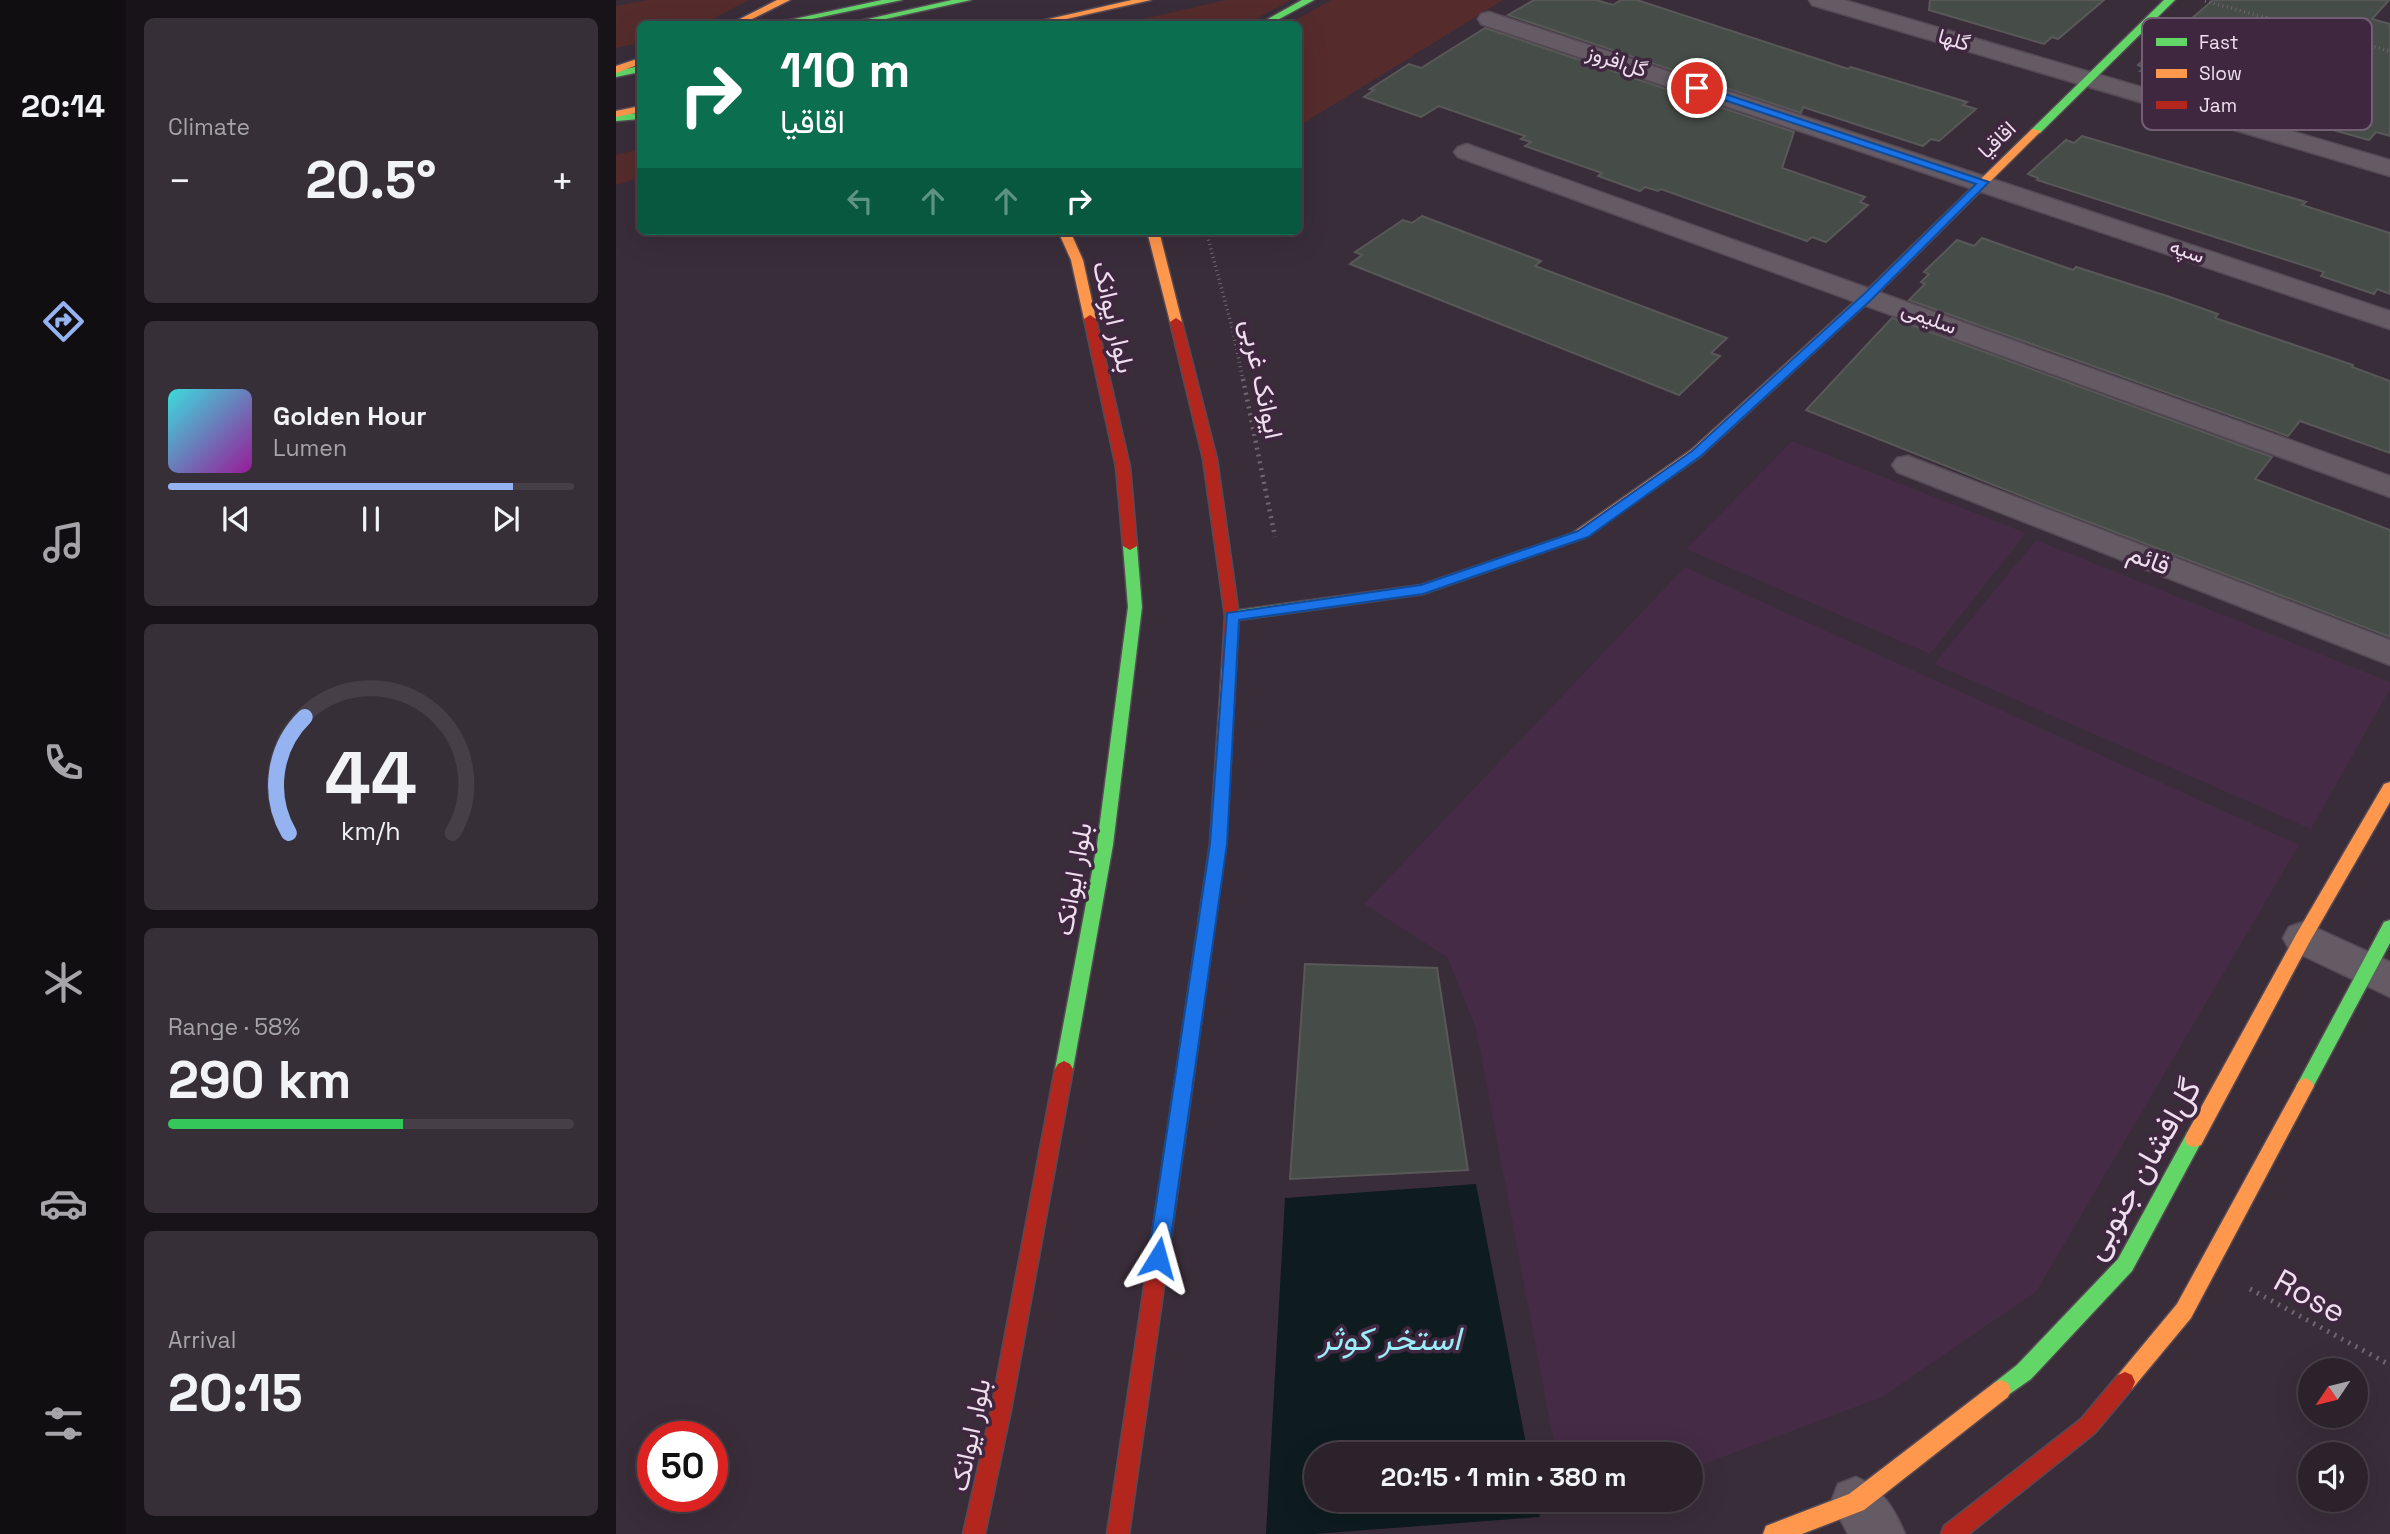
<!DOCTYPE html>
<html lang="en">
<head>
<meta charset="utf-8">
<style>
  :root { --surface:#2b222b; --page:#372f37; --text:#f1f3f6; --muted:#a6a4a9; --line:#473f47; --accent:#95b2f1 }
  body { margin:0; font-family:"Space Grotesk",Vazirmatn,sans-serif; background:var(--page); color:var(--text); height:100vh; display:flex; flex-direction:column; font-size:26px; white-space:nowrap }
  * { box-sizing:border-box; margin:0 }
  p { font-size:23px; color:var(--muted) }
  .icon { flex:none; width:38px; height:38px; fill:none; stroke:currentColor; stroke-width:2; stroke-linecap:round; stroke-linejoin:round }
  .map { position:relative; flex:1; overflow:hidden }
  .panel { display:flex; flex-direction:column; gap:18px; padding:18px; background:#181318; width:490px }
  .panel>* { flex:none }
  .top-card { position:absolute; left:21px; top:21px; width:665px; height:214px; border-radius:10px; box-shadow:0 7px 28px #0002,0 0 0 2px var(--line); background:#0b6e4f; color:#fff; overflow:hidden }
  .needle { width:46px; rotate:235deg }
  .tools { position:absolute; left:1682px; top:1358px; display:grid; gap:14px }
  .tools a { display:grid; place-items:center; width:70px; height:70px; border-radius:50%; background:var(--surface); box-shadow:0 7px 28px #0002,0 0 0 2px var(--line); font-size:35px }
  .speed { position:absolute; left:21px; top:1421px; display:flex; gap:14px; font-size:35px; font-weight:700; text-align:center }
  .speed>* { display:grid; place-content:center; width:91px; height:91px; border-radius:50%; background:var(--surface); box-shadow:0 7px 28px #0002,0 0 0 2px var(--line); line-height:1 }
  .speed .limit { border:10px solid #d22; background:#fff; color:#111 }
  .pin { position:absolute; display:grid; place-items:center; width:60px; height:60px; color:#fff; margin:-30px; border:4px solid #fff; border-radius:50%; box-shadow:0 2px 7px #0007 }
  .me { position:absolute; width:77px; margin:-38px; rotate:8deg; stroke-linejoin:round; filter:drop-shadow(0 0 5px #0008) }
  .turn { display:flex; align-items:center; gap:24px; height:147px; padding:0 28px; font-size:32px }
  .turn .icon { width:91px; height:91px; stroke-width:2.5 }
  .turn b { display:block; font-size:49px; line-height:60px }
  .lanes { display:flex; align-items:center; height:66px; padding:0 28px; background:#0003; justify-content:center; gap:35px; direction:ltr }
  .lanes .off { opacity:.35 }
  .big { font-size:52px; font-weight:700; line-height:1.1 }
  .panel .card { flex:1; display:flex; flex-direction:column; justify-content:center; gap:10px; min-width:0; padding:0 24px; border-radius:10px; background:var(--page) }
  .panel .dial { align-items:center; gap:0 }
  .dial svg { height:182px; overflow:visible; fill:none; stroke:var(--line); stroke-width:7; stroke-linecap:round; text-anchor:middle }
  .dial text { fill:var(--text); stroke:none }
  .song { display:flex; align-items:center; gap:21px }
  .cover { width:84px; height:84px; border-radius:10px; background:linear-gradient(135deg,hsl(180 70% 55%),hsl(300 70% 35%)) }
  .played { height:7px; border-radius:4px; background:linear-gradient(90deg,var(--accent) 85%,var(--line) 85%) }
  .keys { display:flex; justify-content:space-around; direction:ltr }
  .heat { display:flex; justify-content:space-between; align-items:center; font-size:38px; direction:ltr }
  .charge { height:10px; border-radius:5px; background:linear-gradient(90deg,#34c759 58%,var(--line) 0) }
  .trip { position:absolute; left:688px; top:1442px; width:399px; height:70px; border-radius:35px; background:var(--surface); box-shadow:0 7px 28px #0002,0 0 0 2px var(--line); font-weight:700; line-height:70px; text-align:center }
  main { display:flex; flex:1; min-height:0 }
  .tab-bar { display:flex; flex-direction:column; width:126px; justify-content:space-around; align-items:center; background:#110e11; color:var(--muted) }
  .tab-bar .icon { width:49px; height:49px }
  .tab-bar .selected { color:var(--accent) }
  .tab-bar b { font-size:32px; color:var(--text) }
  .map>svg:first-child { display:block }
</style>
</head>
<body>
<main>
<nav class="tab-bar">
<b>20:14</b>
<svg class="icon selected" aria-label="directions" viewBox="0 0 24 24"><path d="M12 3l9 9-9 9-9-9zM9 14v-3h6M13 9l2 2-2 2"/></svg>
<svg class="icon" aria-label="music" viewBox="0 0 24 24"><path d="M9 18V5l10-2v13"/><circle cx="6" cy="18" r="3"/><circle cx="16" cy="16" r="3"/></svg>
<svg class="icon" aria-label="phone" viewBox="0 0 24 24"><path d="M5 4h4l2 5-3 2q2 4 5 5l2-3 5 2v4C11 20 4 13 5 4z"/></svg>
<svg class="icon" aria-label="climate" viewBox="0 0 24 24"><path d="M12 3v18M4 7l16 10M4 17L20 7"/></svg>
<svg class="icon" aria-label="car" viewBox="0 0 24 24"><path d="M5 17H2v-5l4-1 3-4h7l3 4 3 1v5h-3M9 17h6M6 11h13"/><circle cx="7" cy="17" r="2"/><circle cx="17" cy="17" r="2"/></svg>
<svg class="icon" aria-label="filters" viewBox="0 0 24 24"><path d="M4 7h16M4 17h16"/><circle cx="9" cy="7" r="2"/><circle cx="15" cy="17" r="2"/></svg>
</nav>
<section class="panel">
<div class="card"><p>Climate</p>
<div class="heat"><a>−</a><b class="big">20.5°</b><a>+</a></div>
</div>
<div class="card">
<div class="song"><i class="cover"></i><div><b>Golden Hour</b><p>Lumen</p></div></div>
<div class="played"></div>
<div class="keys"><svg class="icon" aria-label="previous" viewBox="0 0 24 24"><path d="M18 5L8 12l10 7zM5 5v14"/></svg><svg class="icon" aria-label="pause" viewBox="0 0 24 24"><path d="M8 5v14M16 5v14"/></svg><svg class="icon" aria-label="next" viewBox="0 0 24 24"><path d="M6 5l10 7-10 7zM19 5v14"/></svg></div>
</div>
<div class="card dial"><svg viewBox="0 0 100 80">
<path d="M14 69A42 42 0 1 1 86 69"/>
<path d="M14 69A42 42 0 0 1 21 18" stroke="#95b2f1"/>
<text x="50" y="56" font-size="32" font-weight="700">44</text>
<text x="50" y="72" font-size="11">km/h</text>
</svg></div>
<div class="card"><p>Range · 58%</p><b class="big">290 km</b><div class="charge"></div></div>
<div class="card"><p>Arrival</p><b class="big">20:15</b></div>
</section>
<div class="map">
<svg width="1774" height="1534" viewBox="0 0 1774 1534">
  <rect width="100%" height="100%" fill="#392d39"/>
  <path fill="#452b46" d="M1176 441 1410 533 1314 654 1070 549Z
    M1420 540 1774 682V689L1695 829 1318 664Z
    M1069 567 1683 845 1420 1292 1266 1397 1075 1469 1074 1454H940L860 1028 831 957 748 904Z"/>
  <path fill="#552c2b" d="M32 0H133L87 24H24V43L0 48V6Z
    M610 0H675L631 24H505Z
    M715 0H887L683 126 682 24H673Z
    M24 149V178L0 185V155Z"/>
  <path fill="#0e1c1f" d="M860 1184 912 1454H700V1500H920L924 1517 698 1534H650L669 1198Z"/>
  <path fill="#464c47" stroke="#595859" stroke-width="2" d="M918 0H980L997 5 1005 0H1021L1232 69 1235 67 1351 102 1347 105 1360 109 1323 141 1315 139 1307 146 1187 107 1185 113 892 15Z
    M1314 0H1488L1442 39 1436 37 1428 44 1313 10Z
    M1597 0H1773L1756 19 1774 24V136L1760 132 1753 140 1531 78 1534 74 1524 71 1528 68 1522 65Z
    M869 28 1178 132 1166 168 1249 197 1244 202 1252 205 1210 242 1196 237 1191 241 1045 189 1042 191 1029 187 1024 191 982 176 986 173 909 146 915 142 905 139 909 136 823 106 805 117 748 97 758 90 754 89 793 64 805 68Z
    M1466 136 1690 202 1686 205 1774 233V294L1761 289 1758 294 1705 276 1708 272 1421 180 1422 178 1412 174 1450 140 1458 143Z
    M806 216 925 261 919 266 1111 338 1095 353 1104 356 1063 395 734 264 746 255 739 252 787 220 796 223Z
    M1366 238 1457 270 1460 267 1551 296 1602 314 1599 318 1737 365 1736 367 1774 381V453L1684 421 1672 436 1293 300 1309 284 1305 282 1313 274 1308 272 1341 240 1358 246Z
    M1276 318 1656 457 1639 479 1774 530V637L1423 503 1190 410Z
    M689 964 821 968 852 1170 674 1179Z"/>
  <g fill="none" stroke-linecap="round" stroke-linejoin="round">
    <defs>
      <path id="street" d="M1193 0H1228L1774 160V176L1196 5Z
        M873 12 1774 311V329L865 24 862 19 865 14Z
        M851 144 1774 476V497L842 157 838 152 842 147Z
        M1292 456 1774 640V665L1281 472 1276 465 1281 458Z
        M1687 922 1774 962V997L1673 949 1667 938 1673 927Z
        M1240 1477C1266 1488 1278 1508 1289 1534H1232L1215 1502 1222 1484Z"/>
      <path id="fast" d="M266 0H286L172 24H155Z
        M336 0H355L247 24H230Z
        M686 0H698L654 24H643Z
        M1548 0H1559L1424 133H1416V129Z
        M24 66V72L0 77V71Z
        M24 113V119L0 121V115Z
        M963 531 968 532 970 535 968 538 807 594 616 621 609 616 616 611 805 585Z
        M514 542 521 546 526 607 497 845 457 1069 454 1074 448 1077 442 1074 439 1069 481 845 512 607 507 546Z
        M1774 920V943L1695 1091 1689 1094 1683 1091 1680 1086 1683 1081 1768 922Z
        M1578 1131 1585 1133 1587 1139 1516 1271 1415 1379 1385 1400 1378 1397 1375 1390 1378 1383 1401 1365 1502 1259 1571 1133Z"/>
      <path id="slow" d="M161 0H174L126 24H114Z
        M516 0H535L428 24H411Z
        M24 58V64L0 73V66Z
        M24 106V112L0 117V111Z
        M1416 129 1425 131 1256 299 1085 456 968 538H958L956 535 958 532 1075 450 1248 293Z
        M442 231H454L467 260 480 319 478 322 474 323 468 319 455 260Z
        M531 231H543L566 322 564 325H556L554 322Z
        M613 661 620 666 610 844 577 1081 574 1086 568 1089 562 1086 559 1081 594 844 606 666Z
        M1774 782V802L1693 943 1585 1145 1578 1147 1571 1145 1569 1139 1571 1133 1681 933 1768 784Z
        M1689 1078 1695 1081 1698 1086 1575 1318 1516 1389 1509 1392 1502 1389 1499 1382 1502 1375 1561 1304 1683 1081Z
        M1385 1380 1392 1383 1395 1390 1392 1397 1248 1510 1186 1534H1147L1150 1526 1233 1494 1378 1383Z"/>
      <path id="jam" d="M474 315 480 319 514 467 521 546 514 550 507 546 500 467 468 319Z
        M560 318 566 322 601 459 623 616 620 666 613 671 606 666 609 616 587 459 554 322Z
        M448 1061 454 1064 457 1069 395 1410 369 1534H347L375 1410 439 1069 442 1064Z
        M568 1073 574 1076 577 1081 513 1534H491L559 1081 562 1076Z
        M1509 1372 1516 1375 1519 1382 1516 1389 1479 1433 1353 1534H1325L1328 1526 1465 1419 1502 1375Z"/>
    </defs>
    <use href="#street" stroke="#554a55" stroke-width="3"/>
    <use href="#fast" stroke="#554a55" stroke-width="3"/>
    <use href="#slow" stroke="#554a55" stroke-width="3"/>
    <use href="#jam" stroke="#554a55" stroke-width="3"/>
    <path stroke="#6f676f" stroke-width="3.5" stroke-dasharray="1 3.5" stroke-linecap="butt" d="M1589 1 1774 51
      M590 231 617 331 627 380"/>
    <path stroke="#6f676f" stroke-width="4.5" stroke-dasharray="2 5" stroke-linecap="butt" d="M627 379 659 537"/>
    <path stroke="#6f676f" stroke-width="5" stroke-dasharray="2 6" stroke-linecap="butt" d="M1634 1289 1774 1365"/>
    <use href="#street" fill="#645b64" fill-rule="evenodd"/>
    <use href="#fast" fill="#63d668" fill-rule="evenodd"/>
    <use href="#slow" fill="#ff974d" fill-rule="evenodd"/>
    <use href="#jam" fill="#b3261e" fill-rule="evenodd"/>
  </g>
  <path fill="#1a73e8" stroke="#114b97" stroke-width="2" d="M1078 86H1085L1373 182 1256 299 1085 456 972 537 807 594 623 620 611 844 552 1258 549 1264 542 1267 535 1264 532 1258 594 844 611 613 805 585 962 531 1076 451 1248 294 1360 184 1078 90Z"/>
  <g text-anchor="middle" stroke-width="7" stroke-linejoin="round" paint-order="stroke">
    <g font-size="21" fill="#eedeee" stroke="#3e273f">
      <text transform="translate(1338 40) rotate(16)" y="7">گلها</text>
      <text transform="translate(1001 61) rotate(18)" y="7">گل‌افروز</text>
      <text transform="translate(1381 140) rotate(-44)" y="7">اقاقیا</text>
      <text transform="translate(1571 251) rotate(19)" y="7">سپه</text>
      <text transform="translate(1313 318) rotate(20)" y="7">سلیمی</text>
    </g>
    <g font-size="26" fill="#eedeee" stroke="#3e273f">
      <text transform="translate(498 317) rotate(77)" y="9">بلوار ایوانک</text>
      <text transform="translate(646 379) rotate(78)" y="9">ایوانک غربی</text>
      <text transform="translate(1533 559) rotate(21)" y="9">قائم</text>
      <text transform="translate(457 879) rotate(-80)" y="9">بلوار ایوانک</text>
      <text transform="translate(354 1435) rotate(-78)" y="9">بلوار ایوانک</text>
    </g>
    <g font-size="32" fill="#eedeee" stroke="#3e273f">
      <text transform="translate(1526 1169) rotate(-60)" y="11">گل‌افشان جنوبی</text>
      <text transform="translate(1694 1296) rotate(29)" y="11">Rose</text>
    </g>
    <g font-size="33" font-style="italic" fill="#9aeef9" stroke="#3e273f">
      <text x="774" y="1350">استخر کوثر</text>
    </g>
  </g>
  <rect x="1526" y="18" width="230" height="112" rx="10" fill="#3e273f" stroke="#735e74" stroke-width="2"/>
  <rect x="1540" y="38" width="31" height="8" fill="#63d668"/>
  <rect x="1540" y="69" width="31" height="9" fill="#ff974d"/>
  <rect x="1540" y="101" width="31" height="8" fill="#b3261e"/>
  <g font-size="19" fill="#eedeee">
    <text x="1583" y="49">Fast</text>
    <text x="1583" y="80">Slow</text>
    <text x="1583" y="112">Jam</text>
  </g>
</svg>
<div class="tools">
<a><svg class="needle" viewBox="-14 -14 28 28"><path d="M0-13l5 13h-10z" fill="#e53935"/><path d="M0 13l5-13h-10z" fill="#a6a4a9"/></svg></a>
<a><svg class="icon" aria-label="sound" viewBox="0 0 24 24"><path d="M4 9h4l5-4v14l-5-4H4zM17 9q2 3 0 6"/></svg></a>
</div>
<div class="speed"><div class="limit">50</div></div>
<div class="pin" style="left:1081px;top:88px;background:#d93025"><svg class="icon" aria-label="arrive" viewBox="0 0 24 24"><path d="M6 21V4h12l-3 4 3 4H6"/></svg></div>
<svg class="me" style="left:542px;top:1258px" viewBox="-20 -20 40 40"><path d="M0-17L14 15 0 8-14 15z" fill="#1a73e8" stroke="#fff" stroke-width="4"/></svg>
<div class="trip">20:15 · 1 min · 380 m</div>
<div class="top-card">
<div class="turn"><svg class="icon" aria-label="right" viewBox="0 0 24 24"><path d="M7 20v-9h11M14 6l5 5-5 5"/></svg><div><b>110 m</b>اقاقیا</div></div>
<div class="lanes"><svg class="icon off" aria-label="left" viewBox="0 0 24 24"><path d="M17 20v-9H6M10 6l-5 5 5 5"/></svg><svg class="icon off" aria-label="ahead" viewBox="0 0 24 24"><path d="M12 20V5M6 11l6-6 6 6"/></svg><svg class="icon off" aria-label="ahead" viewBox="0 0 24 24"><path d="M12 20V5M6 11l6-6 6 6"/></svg><svg class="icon" aria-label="right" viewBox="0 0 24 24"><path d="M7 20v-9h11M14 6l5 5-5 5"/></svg></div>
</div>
</div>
</main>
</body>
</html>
